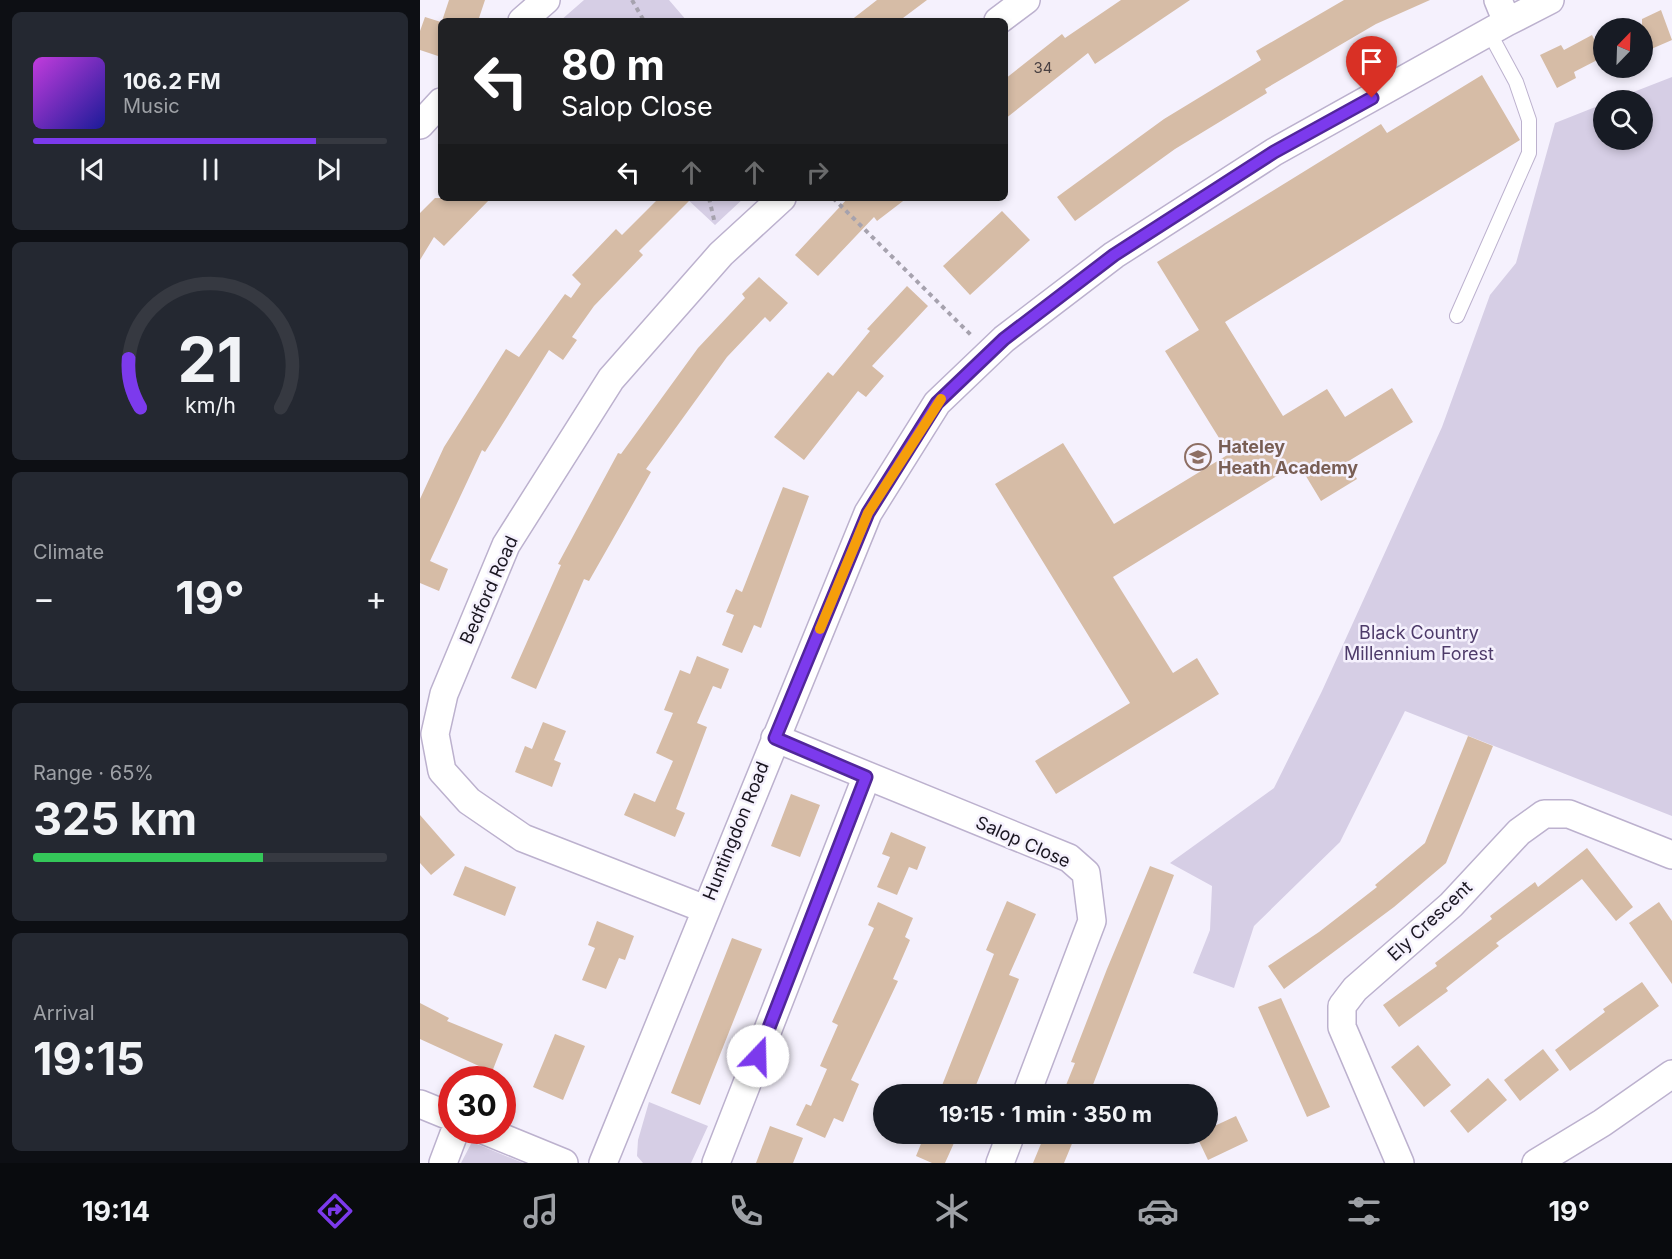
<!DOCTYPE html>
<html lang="en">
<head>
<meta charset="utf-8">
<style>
  :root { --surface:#171b24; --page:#242831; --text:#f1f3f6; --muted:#9ea1a6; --line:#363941; --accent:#7c3aed }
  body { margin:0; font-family:Inter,sans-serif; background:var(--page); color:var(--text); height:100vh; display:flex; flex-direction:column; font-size:22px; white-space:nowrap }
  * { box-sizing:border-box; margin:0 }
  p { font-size:20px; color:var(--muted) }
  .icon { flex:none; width:33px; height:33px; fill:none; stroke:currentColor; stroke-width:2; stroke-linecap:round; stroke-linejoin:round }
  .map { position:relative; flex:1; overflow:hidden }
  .drawer { display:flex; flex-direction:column; gap:12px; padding:12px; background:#0d0f14; width:420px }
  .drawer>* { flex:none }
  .hud { position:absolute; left:18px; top:18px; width:570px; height:183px; border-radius:9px; box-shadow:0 3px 9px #0003; background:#202124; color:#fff; overflow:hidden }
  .needle { width:39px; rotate:23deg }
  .controls { position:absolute; left:1173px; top:18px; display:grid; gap:12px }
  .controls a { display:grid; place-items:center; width:60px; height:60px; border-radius:50%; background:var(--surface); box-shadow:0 3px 9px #0003; font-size:30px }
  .speed { position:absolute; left:18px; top:1066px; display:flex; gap:12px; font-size:30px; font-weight:700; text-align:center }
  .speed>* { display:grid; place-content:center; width:78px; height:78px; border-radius:50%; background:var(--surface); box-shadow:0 3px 9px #0003; line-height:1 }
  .speed .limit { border:9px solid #d22; background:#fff; color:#111 }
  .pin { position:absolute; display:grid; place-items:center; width:51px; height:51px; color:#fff; margin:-62px -26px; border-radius:50% 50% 50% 0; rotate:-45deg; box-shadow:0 0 6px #0007 }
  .pin .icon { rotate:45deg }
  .me { position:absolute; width:66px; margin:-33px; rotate:21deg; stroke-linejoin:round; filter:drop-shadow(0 0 4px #0008) }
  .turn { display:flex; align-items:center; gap:21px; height:126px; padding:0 24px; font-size:27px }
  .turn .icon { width:78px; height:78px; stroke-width:2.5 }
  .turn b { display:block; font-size:42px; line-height:51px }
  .lanes { display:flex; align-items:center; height:57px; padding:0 24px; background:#0003; justify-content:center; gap:30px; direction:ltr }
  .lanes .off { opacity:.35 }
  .big { font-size:45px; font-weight:700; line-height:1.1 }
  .drawer .tile { flex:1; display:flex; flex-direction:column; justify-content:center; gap:9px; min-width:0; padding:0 21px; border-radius:9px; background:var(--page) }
  .drawer .dial { align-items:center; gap:0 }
  .dial svg { height:156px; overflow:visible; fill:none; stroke:var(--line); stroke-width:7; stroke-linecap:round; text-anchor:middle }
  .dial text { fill:var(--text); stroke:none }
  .song { display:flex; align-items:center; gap:18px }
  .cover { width:72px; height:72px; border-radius:9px; background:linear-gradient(135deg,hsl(290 70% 55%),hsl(240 70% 35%)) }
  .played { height:6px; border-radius:3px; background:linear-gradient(90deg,var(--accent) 80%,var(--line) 80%) }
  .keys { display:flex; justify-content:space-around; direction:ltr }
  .heat { display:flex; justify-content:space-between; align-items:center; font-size:33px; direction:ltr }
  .charge { height:9px; border-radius:4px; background:linear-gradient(90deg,#34c759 65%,var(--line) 0) }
  .trip { position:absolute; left:453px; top:1084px; width:345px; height:60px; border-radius:30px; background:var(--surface); box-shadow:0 3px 9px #0003; font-weight:700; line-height:60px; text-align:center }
  .tab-bar { display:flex; height:96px; justify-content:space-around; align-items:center; background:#090b0e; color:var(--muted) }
  .tab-bar .icon { width:42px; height:42px }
  .tab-bar .active { color:var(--accent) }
  .tab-bar b { font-size:27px; color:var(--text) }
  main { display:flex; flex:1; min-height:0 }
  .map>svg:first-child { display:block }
</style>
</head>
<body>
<main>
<section class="drawer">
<div class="tile">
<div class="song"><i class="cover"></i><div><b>106.2 FM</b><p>Music</p></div></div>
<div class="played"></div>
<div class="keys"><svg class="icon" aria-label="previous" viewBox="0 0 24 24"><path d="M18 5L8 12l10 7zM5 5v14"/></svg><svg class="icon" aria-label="pause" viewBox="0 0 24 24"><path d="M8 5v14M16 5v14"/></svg><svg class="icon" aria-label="next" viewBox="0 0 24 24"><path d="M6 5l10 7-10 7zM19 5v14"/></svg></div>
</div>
<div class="tile dial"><svg viewBox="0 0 100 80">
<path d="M14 69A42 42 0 1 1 86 69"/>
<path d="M14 69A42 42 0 0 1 8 44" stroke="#7c3aed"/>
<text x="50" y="56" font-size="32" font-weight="700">21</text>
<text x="50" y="72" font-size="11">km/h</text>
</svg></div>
<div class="tile"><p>Climate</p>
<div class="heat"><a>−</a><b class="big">19°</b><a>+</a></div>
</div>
<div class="tile"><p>Range · 65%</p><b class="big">325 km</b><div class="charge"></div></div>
<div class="tile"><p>Arrival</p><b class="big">19:15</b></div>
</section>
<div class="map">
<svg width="1252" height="1163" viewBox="0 0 1252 1163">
  <rect width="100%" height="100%" fill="#f5f1fd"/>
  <path fill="#d6cee5" d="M164 0H249L267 21H140Z
    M1252 77V816L985 711 920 842 834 926 814 988 773 973 790 930 792 886 750 863 854 788 902 691 1022 427 1070 295 1096 263 1135 123 1183 104 1184 140H1222V100H1193Z
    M266 198H324L295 225Z
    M229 1102 288 1126 271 1163H223L217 1156 218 1140Z
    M52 1142 103 1163H41Z"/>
  <path fill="#d6bca6" d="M29 0H65L58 21H22Z
    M457 0H507L479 21H430Z
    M701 0H770L675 64 668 53 585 119V79L642 34 645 38Z
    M924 0H1010L956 24 845 89 847 93 755 149 655 221 637 197 744 119 841 60 836 51Z
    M1241 10 1252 40 1222 53V19Z
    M5 17 21 22V57L0 50V31Z
    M1172 35 1183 57 1154 72 1156 78 1137 88 1120 55 1141 45 1144 50Z
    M1062 75 1100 140 805 322 863 416 907 389 925 417 972 388 993 422 927 462 937 479 901 501 878 463 693 577 753 673 777 658 799 694 636 794 615 761 710 703 575 484 643 443 694 524 809 454 745 351 779 330 737 262 961 124 967 133Z
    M15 198H71L24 246 14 237 0 260V213Z
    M239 198H272L219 251 223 255 174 306 152 337 157 340 143 360 129 350 65 452 62 450 10 561 28 569 19 591 0 583V499L24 447 86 349 99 357 145 294 151 298 161 284 152 275 196 229 202 235Z
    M428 198H487L457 221 454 217 398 276 375 255Z
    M582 211 610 240 550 295 523 266Z
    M339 277 368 303 350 322 345 317 307 357 226 469 231 472 169 581 164 579 116 689 91 678 141 565 138 564 198 453 201 454 278 348 325 298 322 294Z
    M487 286 508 306 452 366 464 376 446 397 438 391 384 460 354 437 408 372 413 376 450 331 447 329Z
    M363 487 389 496 341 628 334 625 322 653 302 645 314 615 306 612 316 589 322 592Z
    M277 656 309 669 301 689 293 686 277 723 287 727 256 809 265 813 255 837 204 815 214 793 235 802 253 761 236 753 253 713 244 710 260 670 270 674Z
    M123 722 146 731 134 760 141 763 132 787 95 772 105 746 112 749Z
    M1048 736 1073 746 1026 863 974 907 864 989 848 966 899 932 957 887 955 885 1005 843Z
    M371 794 400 805 380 857 351 846Z
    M0 815 35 855 11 875 0 863Z
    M471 832 506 847 497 870 489 867 477 895 457 887 470 857 462 854Z
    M1167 848 1213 907 1196 921 1162 879 1076 943 1079 946 1026 988 1028 991 979 1027 963 1005 1017 966 1015 963 1072 919 1070 916 1115 882 1118 887Z
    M45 866 96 887 85 916 33 895Z
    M730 866 754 875 669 1095H642L655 1063 651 1062 687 969Z
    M587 901 616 914 589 975 599 979 552 1095H539L521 1088 574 954 566 950Z
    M458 902 493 918 485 937 490 940 473 979 478 981 431 1080 439 1084 423 1122 414 1118 405 1138 376 1125 386 1104 391 1106 407 1069 400 1066 418 1025 412 1022 454 928 448 925Z
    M1239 902 1252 921V984L1209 923Z
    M177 921 214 936 205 960 199 958 186 989 162 980 175 948 168 945Z
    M312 938 342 949 280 1105 251 1093Z
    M1222 982 1239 1006 1150 1071 1135 1050 1185 1012 1183 1009Z
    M861 998 910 1107 887 1117 838 1007Z
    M0 1003 29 1018 27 1021 83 1044 72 1072 0 1039Z
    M135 1034 165 1046 143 1100 113 1087Z
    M998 1045 1031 1085 1004 1107 971 1067Z
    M1123 1049 1139 1070 1100 1101 1084 1080Z
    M1068 1078 1087 1100 1048 1133 1030 1111Z
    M816 1116 828 1141 788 1160 776 1135 788 1134V1129Z
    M350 1126 383 1138 373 1163H336Z
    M505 1134H538L525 1163H512L496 1156Z
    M625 1134H656L644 1163H613Z"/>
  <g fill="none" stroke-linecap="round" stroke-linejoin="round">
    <defs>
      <path id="lane" d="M1037 316 1109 153V120L1096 82 1069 32"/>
      <path id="street" d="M102 21 126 0
        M578 21 606 0
        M1087 22 1130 0
        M0 125 21 102
        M355 738 649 858 666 873 672 921 606 1095
        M285 909 103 838 49 801 22 771 15 734 24 694 86 545 191 379 301 254 362 198
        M0 1104 32 1117
        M66 1131 144 1163
        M23 1163 35 1131
        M183 1163 448 513 517 403 584 339 694 255 854 152 1087 22 1078 0
        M296 1163 446 778
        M580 1163 591 1134
        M980 1163 922 1027V1006L935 989 1031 905 1099 832 1124 814H1149L1252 855
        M1116 1163 1182 1123 1252 1074"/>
    </defs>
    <use href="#lane" stroke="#bcb1ce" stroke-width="16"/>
    <use href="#street" stroke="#bcb1ce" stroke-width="30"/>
    <path stroke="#a6a2ae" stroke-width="4" stroke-dasharray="4.5 4.5" stroke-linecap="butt" d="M212 0 224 21
      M289 198 295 224
      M413 198 551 335"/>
    <use href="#lane" stroke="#fff" stroke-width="14"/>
    <use href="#street" stroke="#fff" stroke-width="27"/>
  </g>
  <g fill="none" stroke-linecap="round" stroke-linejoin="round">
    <defs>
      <path id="route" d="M338 1056 446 777 355 738 448 513 517 403 584 339 694 255 854 152 952 98"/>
    </defs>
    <use href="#route" stroke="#51269a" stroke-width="15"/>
    <use href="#route" stroke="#7c3aed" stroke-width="10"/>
    <path stroke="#f59e0b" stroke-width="10" d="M400 629 448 513 521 399"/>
  </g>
  <defs>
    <symbol id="school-ring" viewBox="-11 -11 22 22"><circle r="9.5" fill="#f5f1fd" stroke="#8d6e63" stroke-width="1.5"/><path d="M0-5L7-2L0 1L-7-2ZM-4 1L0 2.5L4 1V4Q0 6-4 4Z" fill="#8d6e63"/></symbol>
  </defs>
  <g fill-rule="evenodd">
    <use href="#school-ring" x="763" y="442" width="30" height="30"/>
  </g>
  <g text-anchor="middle" stroke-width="5" stroke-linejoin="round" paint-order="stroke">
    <g font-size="15" fill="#494042">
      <text x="623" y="73">34</text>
    </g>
    <g font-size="18" font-weight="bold" fill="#785e54" stroke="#f5f1fd" text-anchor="start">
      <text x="798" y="453">Hateley<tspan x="798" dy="21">Heath Academy</tspan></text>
    </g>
    <g font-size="18" fill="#1a1621" stroke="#f5f1fd">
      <text transform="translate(69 590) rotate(-66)" y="6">Bedford Road</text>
      <text transform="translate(316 831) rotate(-68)" y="6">Huntingdon Road</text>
      <text transform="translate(603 842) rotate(24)" y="6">Salop Close</text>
      <text transform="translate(1010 921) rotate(-43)" y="6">Ely Crescent</text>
    </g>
    <g font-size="18" fill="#4e3b6a" stroke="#f5f1fd">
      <text x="999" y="639">Black Country<tspan x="999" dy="21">Millennium Forest</tspan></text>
    </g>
  </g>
</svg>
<div class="controls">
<a><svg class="needle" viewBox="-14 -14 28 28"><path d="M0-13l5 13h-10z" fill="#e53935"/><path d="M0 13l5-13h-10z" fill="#9ea1a6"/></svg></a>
<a><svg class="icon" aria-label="search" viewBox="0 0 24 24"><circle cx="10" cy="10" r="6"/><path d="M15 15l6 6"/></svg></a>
</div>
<div class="speed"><div class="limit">30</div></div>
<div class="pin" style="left:952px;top:98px;background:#d93025"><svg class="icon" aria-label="arrive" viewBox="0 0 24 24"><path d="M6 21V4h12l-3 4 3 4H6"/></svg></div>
<svg class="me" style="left:338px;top:1056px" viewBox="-20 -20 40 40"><circle r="19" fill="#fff"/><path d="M0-13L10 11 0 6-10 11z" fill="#7c3aed"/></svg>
<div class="trip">19:15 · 1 min · 350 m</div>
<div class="hud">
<div class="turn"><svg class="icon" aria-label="left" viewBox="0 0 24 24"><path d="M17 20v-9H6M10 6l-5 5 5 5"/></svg><div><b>80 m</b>Salop Close</div></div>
<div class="lanes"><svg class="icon" aria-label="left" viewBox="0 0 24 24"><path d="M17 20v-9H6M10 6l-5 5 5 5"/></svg><svg class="icon off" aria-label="ahead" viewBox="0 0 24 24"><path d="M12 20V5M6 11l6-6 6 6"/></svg><svg class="icon off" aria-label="ahead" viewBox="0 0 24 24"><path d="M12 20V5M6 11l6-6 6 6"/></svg><svg class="icon off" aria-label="right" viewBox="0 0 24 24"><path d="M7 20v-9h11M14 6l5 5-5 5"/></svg></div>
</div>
</div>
</main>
<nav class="tab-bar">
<b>19:14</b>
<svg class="icon active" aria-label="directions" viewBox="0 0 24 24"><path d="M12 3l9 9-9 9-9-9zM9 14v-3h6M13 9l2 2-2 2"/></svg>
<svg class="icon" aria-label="music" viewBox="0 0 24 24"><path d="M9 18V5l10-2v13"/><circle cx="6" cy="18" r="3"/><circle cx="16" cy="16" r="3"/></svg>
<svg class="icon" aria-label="phone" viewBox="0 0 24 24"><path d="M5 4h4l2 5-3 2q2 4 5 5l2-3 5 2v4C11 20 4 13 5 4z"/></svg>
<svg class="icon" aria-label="climate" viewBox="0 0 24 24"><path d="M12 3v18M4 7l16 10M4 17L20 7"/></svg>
<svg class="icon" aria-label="car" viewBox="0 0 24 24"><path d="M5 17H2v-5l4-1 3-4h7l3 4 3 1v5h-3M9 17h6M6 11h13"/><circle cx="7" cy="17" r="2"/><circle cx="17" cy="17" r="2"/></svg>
<svg class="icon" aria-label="filters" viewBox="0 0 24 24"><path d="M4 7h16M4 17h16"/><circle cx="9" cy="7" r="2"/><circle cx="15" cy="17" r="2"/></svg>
<b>19°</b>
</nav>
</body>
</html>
